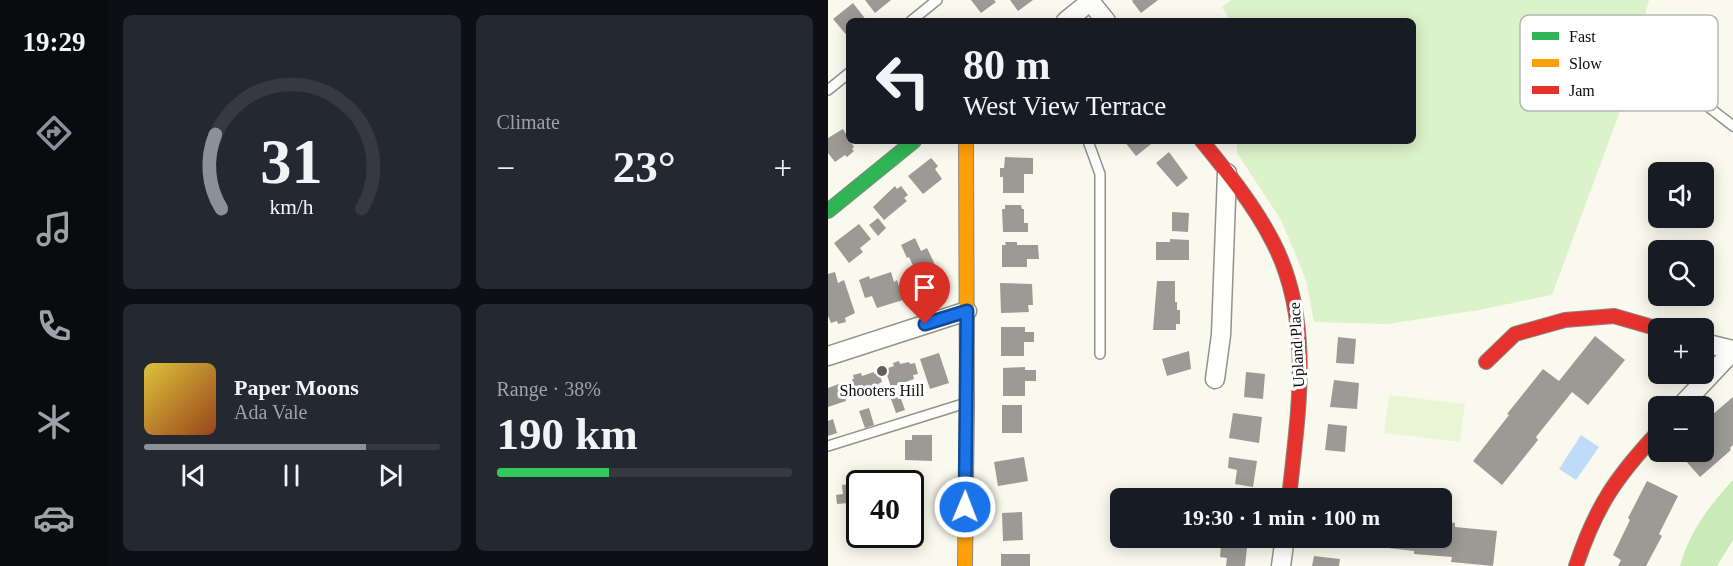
<!DOCTYPE html>
<html lang="en">
<head>
<meta charset="utf-8">
<style>
  :root { --surface:#171b24; --page:#242831; --text:#f1f3f6; --muted:#9ea1a6; --line:#363941; --accent:#8c9099 }
  body { margin:0; font-family:"Times New Roman",serif; background:var(--page); color:var(--text); height:100vh; display:flex; flex-direction:column; font-size:22px; white-space:nowrap }
  * { box-sizing:border-box; margin:0 }
  p { font-size:20px; color:var(--muted) }
  .icon { flex:none; width:33px; height:33px; fill:none; stroke:currentColor; stroke-width:2; stroke-linecap:round; stroke-linejoin:round }
  .map { position:relative; flex:1; overflow:hidden }
  .sheet { display:flex; flex-direction:column; gap:15px; padding:15px; background:#0d0f14; width:720px }
  .sheet>* { flex:none }
  .top-card { position:absolute; left:18px; top:18px; width:570px; height:126px; border-radius:9px; box-shadow:0 3px 15px #0003; background:#171b24; color:var(--text); overflow:hidden }
  .tools { position:absolute; left:820px; top:162px; display:grid; gap:12px }
  .tools a { display:grid; place-items:center; width:66px; height:66px; border-radius:9px; background:var(--surface); box-shadow:0 3px 15px #0003; font-size:30px }
  .speed { position:absolute; left:18px; top:470px; display:flex; gap:12px; font-size:30px; font-weight:700; text-align:center }
  .speed>* { display:grid; place-content:center; width:78px; height:78px; border-radius:50%; background:var(--surface); box-shadow:0 3px 15px #0003; line-height:1 }
  .speed .limit { border:3px solid #111; border-radius:9px; background:#fff; color:#111 }
  .pin { position:absolute; display:grid; place-items:center; width:51px; height:51px; color:#fff; margin:-62px -26px; border-radius:50% 50% 50% 0; rotate:-45deg; box-shadow:0 0 6px #0007 }
  .pin .icon { rotate:45deg }
  .me { position:absolute; width:66px; margin:-33px; rotate:1deg; stroke-linejoin:round; filter:drop-shadow(0 0 4px #0008) }
  .turn { display:flex; align-items:center; gap:21px; height:126px; padding:0 18px; font-size:27px }
  .turn .icon { width:78px; height:78px; stroke-width:2.5 }
  .turn b { display:block; font-size:42px; line-height:51px }
  .big { font-size:45px; font-weight:700; line-height:1.1 }
  .sheet .card { flex:1; display:flex; flex-direction:column; justify-content:center; gap:9px; min-width:0; padding:0 21px; border-radius:9px; background:var(--page) }
  .sheet .dial { align-items:center; gap:0 }
  .dial svg { height:156px; overflow:visible; fill:none; stroke:var(--line); stroke-width:7; stroke-linecap:round; text-anchor:middle }
  .dial text { fill:var(--text); stroke:none }
  .song { display:flex; align-items:center; gap:18px }
  .cover { width:72px; height:72px; border-radius:9px; background:linear-gradient(135deg,hsl(50 70% 55%),hsl(20 70% 35%)) }
  .played { height:6px; border-radius:3px; background:linear-gradient(90deg,var(--accent) 75%,var(--line) 75%) }
  .keys { display:flex; justify-content:space-around; direction:ltr }
  .heat { display:flex; justify-content:space-between; align-items:center; font-size:33px; direction:ltr }
  .charge { height:9px; border-radius:4px; background:linear-gradient(90deg,#34c759 38%,var(--line) 0) }
  .sheet .tiles { flex:1; display:grid; gap:15px; grid-template-columns:repeat(2,1fr) }
  .trip { position:absolute; left:282px; top:488px; width:342px; height:60px; border-radius:9px; background:var(--surface); box-shadow:0 3px 15px #0003; font-weight:700; line-height:60px; text-align:center }
  main { display:flex; flex:1; min-height:0 }
  .menu { display:flex; flex-direction:column; width:108px; justify-content:space-around; align-items:center; background:#090b0e; color:var(--muted) }
  .menu .icon { width:42px; height:42px }
  .menu .active { color:var(--accent) }
  .menu b { font-size:27px; color:var(--text) }
  .map>svg:first-child { display:block }
</style>
</head>
<body>
<main>
<nav class="menu">
<b>19:29</b>
<svg class="icon active" aria-label="directions" viewBox="0 0 24 24"><path d="M12 3l9 9-9 9-9-9zM9 14v-3h6M13 9l2 2-2 2"/></svg>
<svg class="icon" aria-label="music" viewBox="0 0 24 24"><path d="M9 18V5l10-2v13"/><circle cx="6" cy="18" r="3"/><circle cx="16" cy="16" r="3"/></svg>
<svg class="icon" aria-label="phone" viewBox="0 0 24 24"><path d="M5 4h4l2 5-3 2q2 4 5 5l2-3 5 2v4C11 20 4 13 5 4z"/></svg>
<svg class="icon" aria-label="climate" viewBox="0 0 24 24"><path d="M12 3v18M4 7l16 10M4 17L20 7"/></svg>
<svg class="icon" aria-label="car" viewBox="0 0 24 24"><path d="M5 17H2v-5l4-1 3-4h7l3 4 3 1v5h-3M9 17h6M6 11h13"/><circle cx="7" cy="17" r="2"/><circle cx="17" cy="17" r="2"/></svg>
</nav>
<section class="sheet">
<div class="tiles">
<div class="card dial"><svg viewBox="0 0 100 80">
<path d="M14 69A42 42 0 1 1 86 69"/>
<path d="M14 69A42 42 0 0 1 11 31" stroke="#8c9099"/>
<text x="50" y="56" font-size="32" font-weight="700">31</text>
<text x="50" y="72" font-size="11">km/h</text>
</svg></div>
<div class="card"><p>Climate</p>
<div class="heat"><a>−</a><b class="big">23°</b><a>+</a></div>
</div>
<div class="card">
<div class="song"><i class="cover"></i><div><b>Paper Moons</b><p>Ada Vale</p></div></div>
<div class="played"></div>
<div class="keys"><svg class="icon" aria-label="previous" viewBox="0 0 24 24"><path d="M18 5L8 12l10 7zM5 5v14"/></svg><svg class="icon" aria-label="pause" viewBox="0 0 24 24"><path d="M8 5v14M16 5v14"/></svg><svg class="icon" aria-label="next" viewBox="0 0 24 24"><path d="M6 5l10 7-10 7zM19 5v14"/></svg></div>
</div>
<div class="card"><p>Range · 38%</p><b class="big">190 km</b><div class="charge"></div></div>
</div>
</section>
<div class="map">
<svg width="905" height="566" viewBox="0 0 905 566">
  <rect width="100%" height="100%" fill="#faf9ed"/>
  <path fill="#dcf2ca" d="M403 0H821L791 114 724 295 651 310 559 324 486 322 478 280 453 220 409 153V141H585V21H403L394 7Z"/>
  <path fill="#caebb8" d="M905 480V540L889 566H852C861 532 882 505 905 480Z"/>
  <path fill="#e8f6d5" d="M561 395 637 404 632 442 556 433Z"/>
  <path fill="#c0dbf8" d="M753 435 771 447 748 480 731 469Z"/>
  <path fill="#9c9a94" d="M37 0H63L47 13Z
    M143 0H166L168 2 153 13Z
    M182 0H205L190 11Z
    M305 0H330L313 13 304 1Z
    M25 3 39 21H21V38L5 19Z
    M15 129 26 147 24 149 26 151 19 157 17 155 7 162 0 153V138Z
    M296 141H327L308 156Z
    M341 152 360 178 349 187 328 163Z
    M177 157 205 158V174H196V193H175V177H172V168H176Z
    M103 158 110 166 107 169 114 179 95 194 80 176Z
    M67 186 69 189 73 186 80 195 76 198 79 201 56 220 45 207Z
    M177 205H193L194 209H196V223H200V232H175L174 209H177Z
    M344 212 361 213 360 232 344 231Z
    M50 218 58 228 50 236 41 225Z
    M31 224 43 239 32 248 35 252 21 263 6 243Z
    M87 238 93 251 99 248 109 269 106 271 110 277 97 283 94 277 91 278 81 257 79 258 73 245Z
    M342 239 361 240V260H328V242H342Z
    M177 242H189V245H210L211 259H199V267H174V245H178Z
    M7 272 10 283 16 280 27 313 17 318 18 322 10 324 9 321 3 323 0 316V274Z
    M63 272 66 282 69 280 75 300 49 308 44 296 37 298 31 280 41 276 42 279Z
    M329 281H347V302H349V310H352V324H348V330H325Z
    M172 283 204 284 205 305H200L201 312 173 313Z
    M173 327H197V332H206V342H196V356H173Z
    M767 336 797 360 760 405 744 392 708 437 710 440 674 485 645 461 681 415 679 414 715 369 731 381Z
    M510 337 528 339 526 364 508 363Z
    M361 351 363 369 339 376 334 359Z
    M111 353 121 383 102 389 92 359Z
    M71 361 72 364 81 362 82 364 87 363 90 374 85 375 86 379 63 387 57 369 66 366 65 363Z
    M197 367V370H208V381H197V396H175V368Z
    M46 372V374L51 372 54 382 50 384 52 389 29 397 24 379H26L25 375 33 373 34 376Z
    M418 372 437 374 435 399 416 397Z
    M506 380 531 383 529 409 502 407Z
    M16 382 21 393 17 395 18 401 0 407V388Z
    M72 396 77 410 68 413 63 399Z
    M905 397V445L902 448 903 450 872 477 850 452H876V427L880 423 878 420Z
    M174 405H194V433H174Z
    M41 408 46 425 37 428 31 411Z
    M405 413 434 417 431 443 401 438Z
    M5 419 9 433 0 436V421Z
    M500 424 519 426 517 452 497 450Z
    M84 435H104V461L77 460V440H84Z
    M196 457 200 481 170 486 166 462Z
    M401 457 429 461 425 487 407 484 409 470 400 468Z
    M819 481 850 496 831 534 834 536 818 566H790L793 560 785 555 802 520 800 518Z
    M30 483 32 502 9 504 8 495 15 494 14 485Z
    M194 512 195 540 175 541 174 513Z
    M614 521 627 523V527L669 531 665 566 623 562 624 557 586 554V551L542 546 543 537H614Z
    M393 545 419 548 417 566H398L399 558 392 557Z
    M173 554H202V566H173Z
    M486 556 512 559 511 566H484Z"/>
  <g fill="none" stroke-linecap="round" stroke-linejoin="round">
    <defs>
      <path id="lane" d="M83 21 109 0
        M875 60 862 83 864 94 905 126
        M0 90 21 73
        M260 141 272 174V354
        M0 446 138 403"/>
      <path id="street" d="M261 0 278 21
        M238 21 264 0
        M876 343 905 350
        M0 356 139 311
        M387 379 393 335 399 173
        M853 406 905 351
        M453 566 457 537"/>
      <path id="fast" d="M0 211 86 141"/>
      <path id="slow" d="M137 566 139 403 138 141"/>
      <path id="jam" d="M374 141C400 173 426 205 445 242 486 321 470 413 461 498
        M658 362 687 334 737 320 786 316 831 329
        M748 566C768 506 788 477 831 431"/>
    </defs>
    <use href="#lane" stroke="#93928d" stroke-width="12"/>
    <use href="#street" stroke="#93928d" stroke-width="21"/>
    <use href="#fast" stroke="#898983" stroke-width="16"/>
    <use href="#slow" stroke="#898983" stroke-width="16"/>
    <use href="#jam" stroke="#898983" stroke-width="16"/>
    <use href="#lane" stroke="#fefefc" stroke-width="9"/>
    <use href="#street" stroke="#fefefc" stroke-width="18"/>
    <use href="#fast" stroke="#30b455" stroke-width="14"/>
    <use href="#slow" stroke="#ff9f0a" stroke-width="14"/>
    <use href="#jam" stroke="#e5322d" stroke-width="14"/>
  </g>
  <g fill="none" stroke-linecap="round" stroke-linejoin="round">
    <defs>
      <path id="route" d="M97 324 139 311 137 507"/>
    </defs>
    <use href="#route" stroke="#114b97" stroke-width="15"/>
    <use href="#route" stroke="#1a73e8" stroke-width="10"/>
  </g>
  <circle fill="#5f5e5a" stroke="#fff" stroke-width="2" cx="54" cy="371" r="6"/>
  <g text-anchor="middle" stroke-width="6" stroke-linejoin="round" paint-order="stroke">
    <g font-size="16" fill="#0b0b0b" stroke="#fff">
      <text transform="translate(468 345) rotate(-93)" y="6">Upland Place</text>
    </g>
    <g font-size="16" fill="#0b0b0b" stroke="#fff">
      <text x="54" y="396">Shooters Hill</text>
    </g>
  </g>
  <rect x="692" y="15" width="198" height="96" rx="9" fill="#fff" stroke="#b6b6b6" stroke-width="1.5"/>
  <rect x="704" y="32" width="27" height="8" fill="#30b455"/>
  <rect x="704" y="59" width="27" height="8" fill="#ff9f0a"/>
  <rect x="704" y="86" width="27" height="8" fill="#e5322d"/>
  <g font-size="16" fill="#0b0b0b">
    <text x="741" y="42">Fast</text>
    <text x="741" y="69">Slow</text>
    <text x="741" y="96">Jam</text>
  </g>
</svg>
<div class="tools">
<a><svg class="icon" aria-label="sound" viewBox="0 0 24 24"><path d="M4 9h4l5-4v14l-5-4H4zM17 9q2 3 0 6"/></svg></a>
<a><svg class="icon" aria-label="search" viewBox="0 0 24 24"><circle cx="10" cy="10" r="6"/><path d="M15 15l6 6"/></svg></a>
<a>+</a>
<a>−</a>
</div>
<div class="speed"><div class="limit">40</div></div>
<div class="pin" style="left:97px;top:324px;background:#d93025"><svg class="icon" aria-label="arrive" viewBox="0 0 24 24"><path d="M6 21V4h12l-3 4 3 4H6"/></svg></div>
<svg class="me" style="left:137px;top:507px" viewBox="-20 -20 40 40"><circle r="17" fill="#1a73e8" stroke="#fff" stroke-width="3"/><path d="M0-11L8 9 0 5-8 9z" fill="#fff"/></svg>
<div class="trip">19:30 · 1 min · 100 m</div>
<div class="top-card">
<div class="turn"><svg class="icon" aria-label="left" viewBox="0 0 24 24"><path d="M17 20v-9H6M10 6l-5 5 5 5"/></svg><div><b>80 m</b>West View Terrace</div></div>
</div>
</div>
</main>
</body>
</html>
